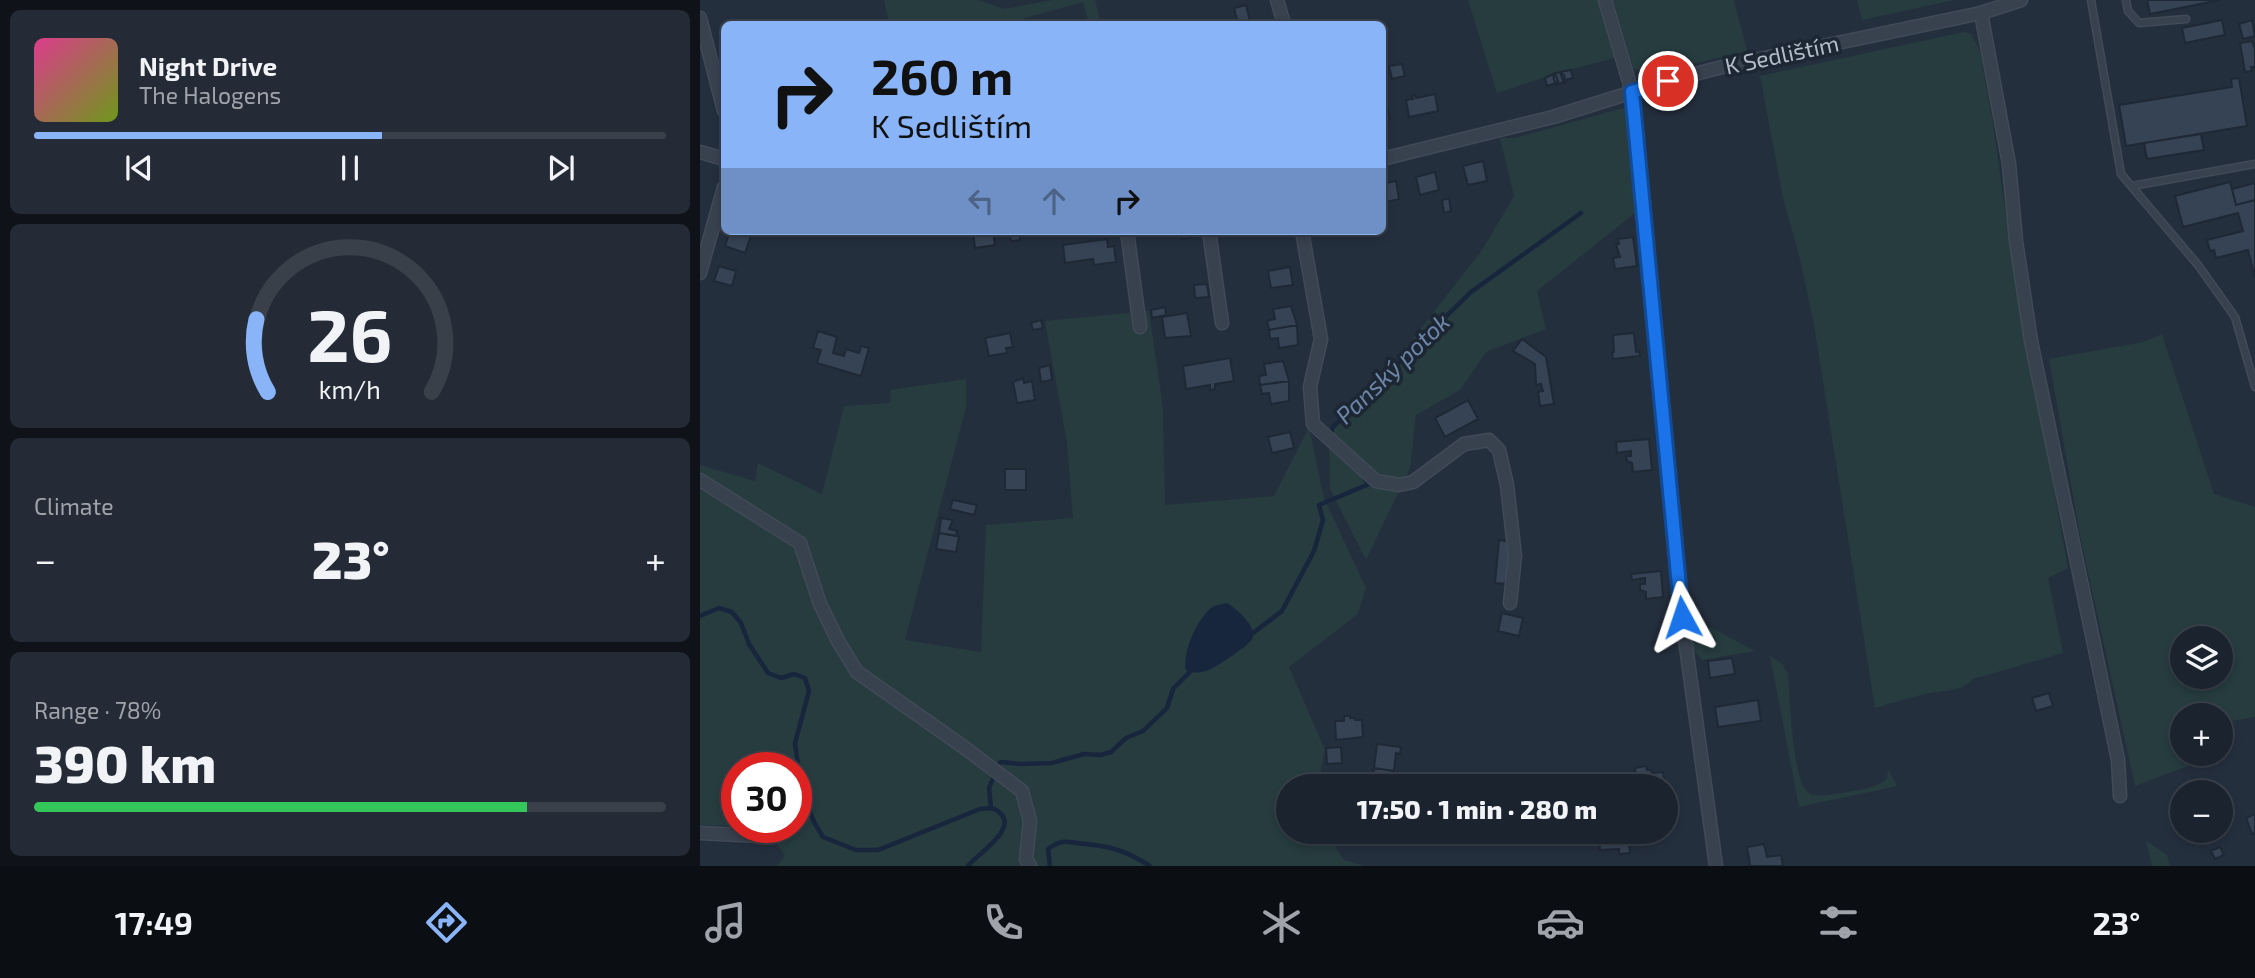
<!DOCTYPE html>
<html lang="en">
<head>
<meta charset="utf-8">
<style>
  :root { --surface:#1b232e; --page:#242b36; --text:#f1f3f6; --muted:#a0a4aa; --line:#39404a; --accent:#8ab4f8 }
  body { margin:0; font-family:"Exo 2",sans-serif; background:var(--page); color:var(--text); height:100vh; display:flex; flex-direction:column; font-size:26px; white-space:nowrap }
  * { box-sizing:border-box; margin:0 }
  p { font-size:23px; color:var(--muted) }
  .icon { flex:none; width:38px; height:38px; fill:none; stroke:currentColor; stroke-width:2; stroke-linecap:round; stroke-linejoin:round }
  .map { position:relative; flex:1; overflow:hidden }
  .details { display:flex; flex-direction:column; gap:10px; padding:10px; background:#0f1319; width:700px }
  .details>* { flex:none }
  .banner { position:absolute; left:21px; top:21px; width:665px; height:214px; border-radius:10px; box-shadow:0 4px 10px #0003,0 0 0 2px var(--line); background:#8ab4f8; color:#111; overflow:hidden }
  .buttons { position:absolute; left:1470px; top:626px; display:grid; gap:14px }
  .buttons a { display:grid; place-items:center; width:63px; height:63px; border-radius:50%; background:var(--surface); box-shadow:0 4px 10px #0003,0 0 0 2px var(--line); font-size:35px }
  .speed { position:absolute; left:21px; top:752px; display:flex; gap:14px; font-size:35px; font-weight:700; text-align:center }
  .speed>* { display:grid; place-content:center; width:91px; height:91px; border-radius:50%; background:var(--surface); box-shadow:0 4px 10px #0003,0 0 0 2px var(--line); line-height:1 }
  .speed .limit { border:10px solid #d22; background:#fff; color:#111 }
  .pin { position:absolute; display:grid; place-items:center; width:60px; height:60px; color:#fff; margin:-30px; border:4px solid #fff; border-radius:50%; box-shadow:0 2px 7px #0007 }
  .me { position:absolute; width:77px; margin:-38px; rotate:355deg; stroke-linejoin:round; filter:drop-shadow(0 0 5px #0008) }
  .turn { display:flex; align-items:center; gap:24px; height:147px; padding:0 35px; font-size:32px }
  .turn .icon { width:91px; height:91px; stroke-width:2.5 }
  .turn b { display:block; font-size:49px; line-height:60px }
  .lanes { display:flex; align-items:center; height:66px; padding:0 35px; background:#0003; justify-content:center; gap:35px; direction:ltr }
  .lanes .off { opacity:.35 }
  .big { font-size:52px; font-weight:800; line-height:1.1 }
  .details .card { flex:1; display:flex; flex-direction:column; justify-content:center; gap:10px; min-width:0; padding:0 24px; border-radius:10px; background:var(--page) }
  .details .dial { align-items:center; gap:0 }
  .dial svg { height:182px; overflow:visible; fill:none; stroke:var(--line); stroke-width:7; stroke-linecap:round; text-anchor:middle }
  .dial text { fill:var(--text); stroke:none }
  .song { display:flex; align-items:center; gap:21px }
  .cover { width:84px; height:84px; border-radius:10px; background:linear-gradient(135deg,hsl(330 70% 55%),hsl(80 70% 35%)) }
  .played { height:7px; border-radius:4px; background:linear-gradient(90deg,var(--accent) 55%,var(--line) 55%) }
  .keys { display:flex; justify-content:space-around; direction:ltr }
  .heat { display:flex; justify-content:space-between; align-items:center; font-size:38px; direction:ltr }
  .charge { height:10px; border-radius:5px; background:linear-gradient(90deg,#34c759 78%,var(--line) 0) }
  .trip { position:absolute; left:576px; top:774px; width:402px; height:70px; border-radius:35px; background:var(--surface); box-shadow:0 4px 10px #0003,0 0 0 2px var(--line); font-weight:800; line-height:70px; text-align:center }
  .dock { display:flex; height:112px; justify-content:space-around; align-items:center; background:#0b0e12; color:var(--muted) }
  .dock .icon { width:49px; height:49px }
  .dock .active { color:var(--accent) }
  .dock b { font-size:32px; color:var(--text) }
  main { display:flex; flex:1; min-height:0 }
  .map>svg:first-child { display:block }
</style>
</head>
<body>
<main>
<section class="details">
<div class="card">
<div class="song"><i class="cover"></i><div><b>Night Drive</b><p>The Halogens</p></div></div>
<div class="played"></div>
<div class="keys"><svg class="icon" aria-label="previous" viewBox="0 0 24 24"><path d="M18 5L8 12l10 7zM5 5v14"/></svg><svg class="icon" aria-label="pause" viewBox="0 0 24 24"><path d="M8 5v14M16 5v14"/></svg><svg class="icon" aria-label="next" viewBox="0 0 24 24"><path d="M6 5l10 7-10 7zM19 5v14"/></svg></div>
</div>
<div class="card dial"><svg viewBox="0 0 100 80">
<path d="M14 69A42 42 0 1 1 86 69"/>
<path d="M14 69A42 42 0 0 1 9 37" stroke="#8ab4f8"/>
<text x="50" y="56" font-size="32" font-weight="700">26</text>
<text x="50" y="72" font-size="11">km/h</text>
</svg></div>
<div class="card"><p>Climate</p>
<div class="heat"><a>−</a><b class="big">23°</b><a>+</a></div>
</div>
<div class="card"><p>Range · 78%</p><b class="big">390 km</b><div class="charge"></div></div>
</section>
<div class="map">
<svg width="1555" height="866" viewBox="0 0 1555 866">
  <rect width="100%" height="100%" fill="#242f3e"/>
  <path fill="#263c3f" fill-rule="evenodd" d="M184 0H279L304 9 352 0H395L401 24H389L383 2 303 24H189Z
    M768 0H900L918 57 858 73 797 93Z
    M913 0H1034L1047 51 945 75 933 68Z
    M1157 0H1254L1162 20Z
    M1264 32 1271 34 1280 51 1282 63 1293 124 1313 266 1368 568 1348 578 1363 653 1273 679C1260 693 1241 690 1225 694 1208 698 1192 703 1175 708L1114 325 1100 259 1083 198 1060 76Z
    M927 107 935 213 837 291 846 329 786 352 760 390 716 415 710 468 666 560 630 489 629 427 652 417 782 250 814 196 800 138H815Z
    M449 311 463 408 465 505 574 496 609 427 624 498 666 588 658 614 589 667 625 750 620 774 598 782 600 786H588V831H626L644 860 665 866H77L85 856 66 828H96V768H37V826L0 825V465L55 481 58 463 122 494 144 406 191 403 190 390 266 379V407L205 640 281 652 286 525 373 518 367 443 345 321Z
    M1462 334 1514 494 1555 507V717L1532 721 1530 750 1521 754V716H1482V754H1519L1435 786 1380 536 1349 359 1443 342ZM1482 639H1521V677H1482Z
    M1000 622 1055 651 1002 660C991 647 984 634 1000 622Z
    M1070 656 1082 664 1088 673C1090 694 1092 784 1109 793 1118 798 1132 794 1141 793 1155 790 1176 789 1187 779L1188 769 1197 786 1099 807Z
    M1446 841 1467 855 1470 866H1452Z"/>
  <path fill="#17263c" d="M527 603C536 608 556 626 553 637 552 644 516 667 509 670 502 673 493 673 486 671 482 653 496 621 511 608 515 605 522 604 527 603Z"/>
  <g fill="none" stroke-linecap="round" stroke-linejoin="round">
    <path stroke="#17263c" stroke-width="4.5" d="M631 436 632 428 771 292 881 213
      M0 616 19 608 32 612 41 623 49 644 68 673 81 678 94 674 105 678 109 691 95 743 101 787 114 822 123 837 156 850H178L280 809C288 808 295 807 301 814 317 830 276 855 268 866
      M549 636 582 611 614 551 623 520 619 505 669 484 665 479
      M298 765 301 762 321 764 352 763 384 754 400 755 411 752 426 738 443 731 467 708 473 689 494 668
      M291 808 289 788 294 776
      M350 866 348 849C364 837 368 843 386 844 414 847 426 851 450 866"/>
  </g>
  <path fill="#364354" stroke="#1f2835" stroke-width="2" d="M1447 0H1520L1450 14Z
    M546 5 550 21 538 23 534 8Z
    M1522 20 1525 35 1485 43 1482 28Z
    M1552 20 1555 36 1543 39 1539 24Z
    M1552 41 1555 49V67H1551L1552 71 1545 72 1540 43Z
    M702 64 705 76 692 79 689 66Z
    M871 70 873 78 865 80 866 82 864 83 860 72Z
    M853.5 78a5.5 5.5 0 1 1 11 0a5.5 5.5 0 1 1-11 0Z
    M855 73 859 84 856 85V83L847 86 845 78Z
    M1539 78 1547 126 1426 146 1419 105 1532 87 1531 79Z
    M735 94 738 111 709 117 706 100 713 99 712 96 715 95 716 98Z
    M685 99 690 119 682 121V100Z
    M1501 134 1504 150 1447 159 1444 143Z
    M783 161 787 181 768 185 763 166Z
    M735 172 739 190 720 195 716 177Z
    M696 181 699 199 682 203V184Z
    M1530 182 1536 205 1555 200V278L1548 250 1516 258 1514 250 1510 251 1507 240 1543 231 1538 213 1483 227 1475 196Z
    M1555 183V200L1536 205 1532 189Z
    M749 198 751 211 744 213 742 200Z
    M30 231H45L52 233 45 253 25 246Z
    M273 231H293L295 245 275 248Z
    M309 231H319L320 240 311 241Z
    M481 231H492L493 237 482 239Z
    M933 237 937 266 915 269 913 258 920 257 916 244H919L918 239Z
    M407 239 408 247 414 246 416 262 394 265 393 259 365 263 363 245Z
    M19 266 36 271 32 286 14 281Z
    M590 267 593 285 571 288 568 271Z
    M507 284 509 297 495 298 494 285Z
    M591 306 597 325 569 330 567 321 575 319 573 309Z
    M465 307 466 315 452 318 451 310Z
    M487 313 491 336 465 338 462 317Z
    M341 320 343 328 333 330 331 323Z
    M597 325 598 345 579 348 578 338 570 339 569 330Z
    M118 331 137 337 133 353 144 356 146 349 159 353 161 346 169 348 161 376 117 363 121 350 113 348Z
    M310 333 313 347 306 348 307 353 289 356 285 338Z
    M934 333 936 352 939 351 940 356 913 359 912 353 914 352 913 335Z
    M822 339 846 357 854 404 840 406 838 392 843 391 841 384 836 385 835 364 813 351Z
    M530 358 534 381 515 384V389L510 390V385L486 389 483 366Z
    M583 361 589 381 560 385 559 376 566 375 564 364Z
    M350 365 352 380 341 382 339 368Z
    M323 378 324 383 332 381 335 400 317 403 313 382Z
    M589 381V401L571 404 569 393 562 394 560 385Z
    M768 400 778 419 745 437 735 418Z
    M590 432 594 448 572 453 568 437Z
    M949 439 952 470 933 472 932 463 927 461 926 456H931V451L917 453 916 442Z
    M305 469H326V490H305Z
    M253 500 277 505 274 515 250 509Z
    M241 518 253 520 249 529 257 531 256 536 239 533Z
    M239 533 259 536 256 552 236 549Z
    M799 540 811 542 806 584 795 583Z
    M961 571 963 597 946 599V592L940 590V584H945V578L932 580 931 574Z
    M802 613 823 618 819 636 798 631Z
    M1032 658 1035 674 1010 678 1008 661Z
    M1349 693 1353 706 1336 711 1332 698Z
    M1058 700 1061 721 1018 727 1015 707Z
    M644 716H650V718H655V720H662L663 737 636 740 635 721H644Z
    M677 744 701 747 700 754 696 753 694 771 674 768Z
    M641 747 642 763 627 764 626 748Z
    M946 766 947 770H951L952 773 963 772 965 786H937L935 768Z
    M674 768 694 771 692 786 671 785Z
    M653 777 654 786H641V778Z
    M1555 814V833L1552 834 1546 818Z
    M938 833 939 843 929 844 930 853 919 854V849L900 850 899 837Z
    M1064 844 1067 857 1081 855 1083 866H1046L1050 865 1047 847Z
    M1520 847 1524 855 1515 859 1511 851Z"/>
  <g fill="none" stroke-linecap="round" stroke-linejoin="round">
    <defs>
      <path id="service" d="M1391 0 1421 174 1498 265 1535 317 1555 387
        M1426 0 1428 11 1439 23 1486 19
        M1432 186 1555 164"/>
      <path id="minor" d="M577 0 584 24
        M905 0 932 92 982 617 1016 866
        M1281 13 1309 164 1316 241 1331 341 1418 760 1420 796
        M0 18 24 111
        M0 152 24 159
        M682 159 853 117 968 81 1022 67 1281 13 1321 0
        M427 231 440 327
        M509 231 522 323
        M602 231 621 339 610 387 613 424 676 481 699 485 713 482 764 444 789 440 799 450 807 485 815 556 810 603
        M0 273 24 187
        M0 480 100 543 120 604 138 641 157 672 265 748 322 791 330 821 326 859 330 866
        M0 833 60 836"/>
    </defs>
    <use href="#service" stroke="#414a57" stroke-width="9"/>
    <use href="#minor" stroke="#414a57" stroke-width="15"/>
    <use href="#service" stroke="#38414e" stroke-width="6"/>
    <use href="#minor" stroke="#38414e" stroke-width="12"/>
  </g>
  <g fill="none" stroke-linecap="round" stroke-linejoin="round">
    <defs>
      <path id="route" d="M968 81 932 92 982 617"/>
    </defs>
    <use href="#route" stroke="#114b97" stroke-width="18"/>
    <use href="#route" stroke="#1a73e8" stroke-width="12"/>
  </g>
  <g text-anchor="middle" stroke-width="7" stroke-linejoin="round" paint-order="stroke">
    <g font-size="23" fill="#b4bcc9" stroke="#1d2633">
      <text transform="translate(1082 55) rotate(-12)" y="8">K Sedlištím</text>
    </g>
    <g font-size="24" font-style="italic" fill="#6d86a8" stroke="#1d2633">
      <text transform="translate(693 369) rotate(-44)" y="8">Panský potok</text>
    </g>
  </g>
</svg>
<div class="buttons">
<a><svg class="icon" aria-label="layers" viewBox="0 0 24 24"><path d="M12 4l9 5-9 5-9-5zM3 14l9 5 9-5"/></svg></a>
<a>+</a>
<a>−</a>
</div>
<div class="speed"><div class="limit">30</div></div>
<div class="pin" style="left:968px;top:81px;background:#d93025"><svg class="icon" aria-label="arrive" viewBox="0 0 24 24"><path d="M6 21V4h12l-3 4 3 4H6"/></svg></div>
<svg class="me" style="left:982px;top:617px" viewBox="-20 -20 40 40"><path d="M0-17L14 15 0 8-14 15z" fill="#1a73e8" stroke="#fff" stroke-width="4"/></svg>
<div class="trip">17:50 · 1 min · 280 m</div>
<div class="banner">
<div class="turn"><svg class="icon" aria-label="right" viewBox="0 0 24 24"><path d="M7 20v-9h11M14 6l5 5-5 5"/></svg><div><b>260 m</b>K Sedlištím</div></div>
<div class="lanes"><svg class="icon off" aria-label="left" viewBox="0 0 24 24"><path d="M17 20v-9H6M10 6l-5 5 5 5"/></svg><svg class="icon off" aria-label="ahead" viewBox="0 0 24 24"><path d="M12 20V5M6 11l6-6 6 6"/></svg><svg class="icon" aria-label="right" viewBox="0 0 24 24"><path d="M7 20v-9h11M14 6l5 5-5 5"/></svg></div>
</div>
</div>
</main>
<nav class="dock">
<b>17:49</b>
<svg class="icon active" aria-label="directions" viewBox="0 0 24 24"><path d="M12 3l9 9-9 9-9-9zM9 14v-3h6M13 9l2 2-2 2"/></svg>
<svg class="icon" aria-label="music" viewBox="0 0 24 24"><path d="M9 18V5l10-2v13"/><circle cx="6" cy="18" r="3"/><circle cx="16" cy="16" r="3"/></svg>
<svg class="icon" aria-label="phone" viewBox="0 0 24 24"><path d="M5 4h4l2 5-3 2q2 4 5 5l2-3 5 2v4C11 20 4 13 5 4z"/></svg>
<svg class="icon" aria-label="climate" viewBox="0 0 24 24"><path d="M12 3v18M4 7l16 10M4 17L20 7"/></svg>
<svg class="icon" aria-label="car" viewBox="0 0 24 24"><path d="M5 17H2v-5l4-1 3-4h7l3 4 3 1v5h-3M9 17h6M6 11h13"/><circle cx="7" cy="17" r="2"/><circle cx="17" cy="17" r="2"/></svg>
<svg class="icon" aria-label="filters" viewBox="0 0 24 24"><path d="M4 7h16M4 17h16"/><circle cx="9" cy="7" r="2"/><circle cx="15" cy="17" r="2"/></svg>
<b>23°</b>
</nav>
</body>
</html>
